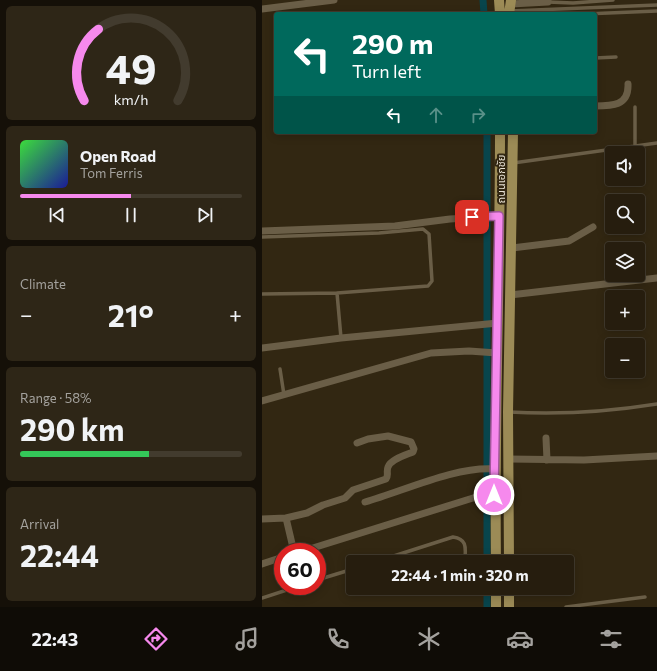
<!DOCTYPE html>
<html lang="en">
<head>
<meta charset="utf-8">
<style>
  :root { --surface:#261d0e; --page:#2e2617; --text:#f1f3f6; --muted:#a4a29e; --line:#423b2e; --accent:#f689ed }
  body { margin:0; font-family:Commissioner,"Noto Sans Thai",sans-serif; background:var(--page); color:var(--text); height:100vh; display:flex; flex-direction:column; font-size:15px; white-space:nowrap }
  * { box-sizing:border-box; margin:0 }
  p { font-size:13px; color:var(--muted) }
  .icon { flex:none; width:22px; height:22px; fill:none; stroke:currentColor; stroke-width:2; stroke-linecap:round; stroke-linejoin:round }
  .map { position:relative; flex:1; overflow:hidden }
  .drawer { display:flex; flex-direction:column; gap:6px; padding:6px; background:#151008; width:262px }
  .drawer>* { flex:none }
  .guide { position:absolute; left:12px; top:12px; width:323px; height:122px; border-radius:4px; box-shadow:0 2px 10px #0003,0 0 0 1px var(--line); background:#00695c; color:#fff; overflow:hidden }
  .controls { position:absolute; left:343px; top:146px; display:grid; gap:8px }
  .controls a { display:grid; place-items:center; width:40px; height:40px; border-radius:4px; background:var(--surface); box-shadow:0 2px 10px #0003,0 0 0 1px var(--line); font-size:20px }
  .speed { position:absolute; left:12px; top:543px; display:flex; gap:8px; font-size:20px; font-weight:700; text-align:center }
  .speed>* { display:grid; place-content:center; width:52px; height:52px; border-radius:50%; background:var(--surface); box-shadow:0 2px 10px #0003,0 0 0 1px var(--line); line-height:1 }
  .speed .limit { border:6px solid #d22; background:#fff; color:#111 }
  .pin { position:absolute; display:grid; place-items:center; width:34px; height:34px; color:#fff; margin:-17px; border-radius:8px; box-shadow:0 2px 6px #0006 }
  .me { position:absolute; width:44px; margin:-22px; rotate:0deg; stroke-linejoin:round; filter:drop-shadow(0 0 3px #0008) }
  .turn { display:flex; align-items:center; gap:14px; height:84px; padding:0 12px; font-size:18px }
  .turn .icon { width:52px; height:52px; stroke-width:2.5 }
  .turn b { display:block; font-size:28px; line-height:34px }
  .lanes { display:flex; align-items:center; height:38px; padding:0 12px; background:#0003; justify-content:center; gap:20px; direction:ltr }
  .lanes .off { opacity:.35 }
  .big { font-size:30px; font-weight:700; line-height:1.1 }
  .drawer .tile { flex:1; display:flex; flex-direction:column; justify-content:center; gap:6px; min-width:0; padding:0 14px; border-radius:6px; background:var(--page) }
  .drawer .dial { align-items:center; gap:0 }
  .dial svg { height:104px; overflow:visible; fill:none; stroke:var(--line); stroke-width:7; stroke-linecap:round; text-anchor:middle }
  .dial text { fill:var(--text); stroke:none }
  .song { display:flex; align-items:center; gap:12px }
  .cover { width:48px; height:48px; border-radius:6px; background:linear-gradient(135deg,hsl(120 70% 55%),hsl(240 70% 35%)) }
  .played { height:4px; border-radius:2px; background:linear-gradient(90deg,var(--accent) 50%,var(--line) 50%) }
  .keys { display:flex; justify-content:space-around; direction:ltr }
  .heat { display:flex; justify-content:space-between; align-items:center; font-size:22px; direction:ltr }
  .charge { height:6px; border-radius:3px; background:linear-gradient(90deg,#34c759 58%,var(--line) 0) }
  .trip { position:absolute; left:84px; top:555px; width:228px; height:40px; border-radius:4px; background:var(--surface); box-shadow:0 2px 10px #0003,0 0 0 1px var(--line); font-weight:700; line-height:40px; text-align:center }
  .dock { display:flex; height:64px; justify-content:space-around; align-items:center; background:#0f0c06; color:var(--muted) }
  .dock .icon { width:28px; height:28px }
  .dock .selected { color:var(--accent) }
  .dock b { font-size:18px; color:var(--text) }
  main { display:flex; flex:1; min-height:0 }
  .map>svg:first-child { display:block }
</style>
</head>
<body>
<main>
<section class="drawer">
<div class="tile dial"><svg viewBox="0 0 100 80">
<path d="M14 69A42 42 0 1 1 86 69"/>
<path d="M14 69A42 42 0 0 1 25 14" stroke="#f689ed"/>
<text x="50" y="56" font-size="32" font-weight="700">49</text>
<text x="50" y="72" font-size="11">km/h</text>
</svg></div>
<div class="tile">
<div class="song"><i class="cover"></i><div><b>Open Road</b><p>Tom Ferris</p></div></div>
<div class="played"></div>
<div class="keys"><svg class="icon" aria-label="previous" viewBox="0 0 24 24"><path d="M18 5L8 12l10 7zM5 5v14"/></svg><svg class="icon" aria-label="pause" viewBox="0 0 24 24"><path d="M8 5v14M16 5v14"/></svg><svg class="icon" aria-label="next" viewBox="0 0 24 24"><path d="M6 5l10 7-10 7zM19 5v14"/></svg></div>
</div>
<div class="tile"><p>Climate</p>
<div class="heat"><a>−</a><b class="big">21°</b><a>+</a></div>
</div>
<div class="tile"><p>Range · 58%</p><b class="big">290 km</b><div class="charge"></div></div>
<div class="tile"><p>Arrival</p><b class="big">22:44</b></div>
</section>
<div class="map">
<svg width="395" height="607" viewBox="0 0 395 607">
  <rect width="100%" height="100%" fill="#322712"/>
  <g fill="none" stroke-linecap="round" stroke-linejoin="round">
    <path stroke="#08454c" stroke-width="7" d="M221 0 222 14
      M225 132V562
      M225 607V588"/>
    <path stroke="#6a5e47" stroke-width="3.5" d="M286 2 311 3 351 0
      M248 11 395 5
      M322 14 395 11
      M333 58 354 57
      M373 145V107
      M251 163 395 143
      M0 237 117 233 161 229 167 234 170 281 166 286 75 293
      M0 294 75 293 79 338
      M18 369 22 395
      M247 412C298 415 345 412 395 404
      M113 562 191 537C204 539 204 546 203 558L212 562
      M216 562 233 560
      M55 580 91 569
      M0 598 37 586
      M304 607 383 597"/>
    <path stroke="#6a5e47" stroke-width="7" d="M249 4 286 2V0
      M0 9 72 0
      M333 106C350 106 367 106 366 84
      M0 231 133 226 188 219 237 216
      M250 248 307 241 331 227
      M248 295 395 278
      M0 348 79 338 236 323
      M0 401 169 353 207 351 235 353
      M284 438 285 460
      M247 459 322 460 395 456
      M103 502C142 491 193 466 233 469
      M0 519 24 518
      M32 552 24 518 45 513 61 505 83 498 91 490 124 479C127 475 124 472 126 467 129 459 144 455 151 452L152 449 149 442 126 436 106 439 95 443
      M38 552 211 498 232 495
      M0 564 21 557"/>
    <path stroke="#9c8b56" stroke-width="10" d="M237 0 238 14
      M247 14 249 0
      M234 562C232 419 238 275 238 132
      M247 562 246 412 251 132
      M234 588V607
      M247 588V607"/>
  </g>
  <g fill="none" stroke-linecap="round" stroke-linejoin="round">
    <defs>
      <path id="route" d="M210 217 237 216 232 495"/>
    </defs>
    <use href="#route" stroke="#a0599a" stroke-width="10"/>
    <use href="#route" stroke="#f689ed" stroke-width="7"/>
  </g>
  <g text-anchor="middle" stroke-width="4" stroke-linejoin="round" paint-order="stroke">
    <g font-size="11" fill="#e9e2d5" stroke="#322712">
      <text transform="translate(239 179) rotate(-90)" y="4">ถนนเอกชัย</text>
    </g>
  </g>
</svg>
<div class="controls">
<a><svg class="icon" aria-label="sound" viewBox="0 0 24 24"><path d="M4 9h4l5-4v14l-5-4H4zM17 9q2 3 0 6"/></svg></a>
<a><svg class="icon" aria-label="search" viewBox="0 0 24 24"><circle cx="10" cy="10" r="6"/><path d="M15 15l6 6"/></svg></a>
<a><svg class="icon" aria-label="layers" viewBox="0 0 24 24"><path d="M12 4l9 5-9 5-9-5zM3 14l9 5 9-5"/></svg></a>
<a>+</a>
<a>−</a>
</div>
<div class="speed"><div class="limit">60</div></div>
<div class="pin" style="left:210px;top:217px;background:#d93025"><svg class="icon" aria-label="arrive" viewBox="0 0 24 24"><path d="M6 21V4h12l-3 4 3 4H6"/></svg></div>
<svg class="me" style="left:232px;top:495px" viewBox="-20 -20 40 40"><circle r="17" fill="#f689ed" stroke="#fff" stroke-width="3"/><path d="M0-11L8 9 0 5-8 9z" fill="#fff"/></svg>
<div class="trip">22:44 · 1 min · 320 m</div>
<div class="guide">
<div class="turn"><svg class="icon" aria-label="left" viewBox="0 0 24 24"><path d="M17 20v-9H6M10 6l-5 5 5 5"/></svg><div><b>290 m</b>Turn left</div></div>
<div class="lanes"><svg class="icon" aria-label="left" viewBox="0 0 24 24"><path d="M17 20v-9H6M10 6l-5 5 5 5"/></svg><svg class="icon off" aria-label="ahead" viewBox="0 0 24 24"><path d="M12 20V5M6 11l6-6 6 6"/></svg><svg class="icon off" aria-label="right" viewBox="0 0 24 24"><path d="M7 20v-9h11M14 6l5 5-5 5"/></svg></div>
</div>
</div>
</main>
<nav class="dock">
<b>22:43</b>
<svg class="icon selected" aria-label="directions" viewBox="0 0 24 24"><path d="M12 3l9 9-9 9-9-9zM9 14v-3h6M13 9l2 2-2 2"/></svg>
<svg class="icon" aria-label="music" viewBox="0 0 24 24"><path d="M9 18V5l10-2v13"/><circle cx="6" cy="18" r="3"/><circle cx="16" cy="16" r="3"/></svg>
<svg class="icon" aria-label="phone" viewBox="0 0 24 24"><path d="M5 4h4l2 5-3 2q2 4 5 5l2-3 5 2v4C11 20 4 13 5 4z"/></svg>
<svg class="icon" aria-label="climate" viewBox="0 0 24 24"><path d="M12 3v18M4 7l16 10M4 17L20 7"/></svg>
<svg class="icon" aria-label="car" viewBox="0 0 24 24"><path d="M5 17H2v-5l4-1 3-4h7l3 4 3 1v5h-3M9 17h6M6 11h13"/><circle cx="7" cy="17" r="2"/><circle cx="17" cy="17" r="2"/></svg>
<svg class="icon" aria-label="filters" viewBox="0 0 24 24"><path d="M4 7h16M4 17h16"/><circle cx="9" cy="7" r="2"/><circle cx="15" cy="17" r="2"/></svg>
</nav>
</body>
</html>
